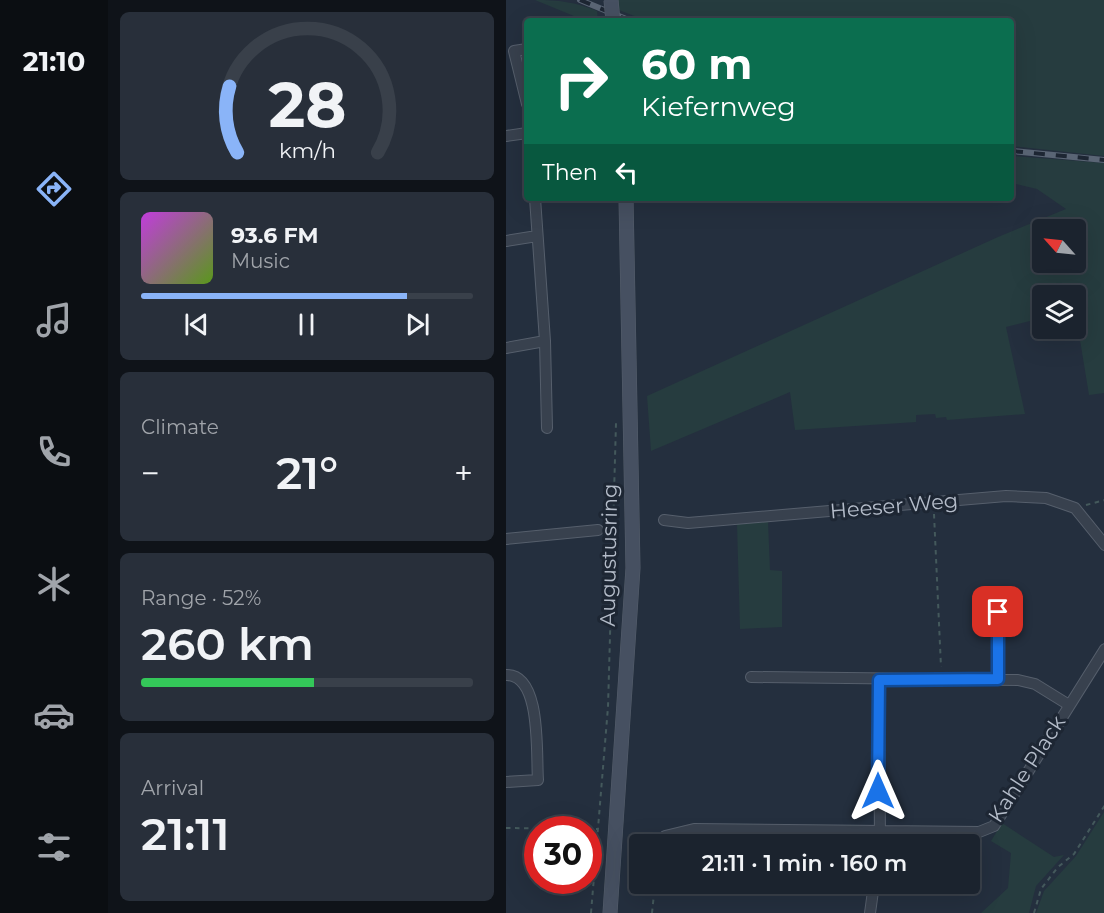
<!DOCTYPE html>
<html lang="en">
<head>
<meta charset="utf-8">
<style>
  :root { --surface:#1b232e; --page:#282f3a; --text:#f1f3f6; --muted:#a0a4aa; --line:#39404a; --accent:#8ab4f8 }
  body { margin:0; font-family:Montserrat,sans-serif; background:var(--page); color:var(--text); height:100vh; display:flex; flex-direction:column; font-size:22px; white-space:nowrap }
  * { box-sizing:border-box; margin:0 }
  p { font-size:20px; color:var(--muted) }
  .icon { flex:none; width:33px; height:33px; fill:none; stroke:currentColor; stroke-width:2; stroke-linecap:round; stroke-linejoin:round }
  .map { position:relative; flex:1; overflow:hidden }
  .side { display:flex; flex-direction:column; gap:12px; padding:12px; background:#0f1319; width:398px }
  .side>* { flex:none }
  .guide { position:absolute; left:18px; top:18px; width:490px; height:183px; border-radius:6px; box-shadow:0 6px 24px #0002,0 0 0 2px var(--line); background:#0b6e4f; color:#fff; overflow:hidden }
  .needle { width:39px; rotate:297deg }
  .controls { position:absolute; left:526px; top:219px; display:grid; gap:12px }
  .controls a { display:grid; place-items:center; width:54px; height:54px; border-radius:6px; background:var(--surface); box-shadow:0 6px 24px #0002,0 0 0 2px var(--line); font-size:30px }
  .speed { position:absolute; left:18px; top:816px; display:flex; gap:12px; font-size:30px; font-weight:700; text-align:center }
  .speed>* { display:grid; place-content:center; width:78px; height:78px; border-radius:50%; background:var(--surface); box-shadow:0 6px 24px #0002,0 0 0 2px var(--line); line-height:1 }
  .speed .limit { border:9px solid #d22; background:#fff; color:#111 }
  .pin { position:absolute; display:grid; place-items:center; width:51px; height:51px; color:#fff; margin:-26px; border-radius:12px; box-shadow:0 3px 9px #0006 }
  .me { position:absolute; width:66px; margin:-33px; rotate:0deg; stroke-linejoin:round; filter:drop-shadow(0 0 4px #0008) }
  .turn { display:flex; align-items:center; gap:21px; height:126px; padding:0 18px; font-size:27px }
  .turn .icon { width:78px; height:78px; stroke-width:2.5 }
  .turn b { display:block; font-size:42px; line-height:51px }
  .then { display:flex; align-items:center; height:57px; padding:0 18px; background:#0003; gap:12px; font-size:22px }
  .big { font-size:45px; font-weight:600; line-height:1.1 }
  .side .card { flex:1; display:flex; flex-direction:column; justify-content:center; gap:9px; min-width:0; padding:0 21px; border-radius:9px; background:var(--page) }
  .side .dial { align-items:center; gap:0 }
  .dial svg { height:156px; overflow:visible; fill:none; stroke:var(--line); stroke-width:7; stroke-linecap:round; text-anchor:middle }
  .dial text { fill:var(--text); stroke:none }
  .song { display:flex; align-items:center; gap:18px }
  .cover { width:72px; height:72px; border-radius:9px; background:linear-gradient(135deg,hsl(290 70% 55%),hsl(90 70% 35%)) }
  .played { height:6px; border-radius:3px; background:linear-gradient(90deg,var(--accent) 80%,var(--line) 80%) }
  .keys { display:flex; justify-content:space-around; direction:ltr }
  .heat { display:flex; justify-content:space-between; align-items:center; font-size:33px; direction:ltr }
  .charge { height:9px; border-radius:4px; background:linear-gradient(90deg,#34c759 52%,var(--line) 0) }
  .trip { position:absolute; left:123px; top:834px; width:351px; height:60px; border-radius:6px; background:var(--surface); box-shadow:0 6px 24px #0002,0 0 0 2px var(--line); font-weight:600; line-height:60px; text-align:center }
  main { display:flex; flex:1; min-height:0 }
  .menu { display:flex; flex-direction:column; width:108px; justify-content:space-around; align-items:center; background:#0b0e12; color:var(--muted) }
  .menu .icon { width:42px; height:42px }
  .menu .current { color:var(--accent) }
  .menu b { font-size:27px; color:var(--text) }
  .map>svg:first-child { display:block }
</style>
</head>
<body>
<main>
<nav class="menu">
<b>21:10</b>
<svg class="icon current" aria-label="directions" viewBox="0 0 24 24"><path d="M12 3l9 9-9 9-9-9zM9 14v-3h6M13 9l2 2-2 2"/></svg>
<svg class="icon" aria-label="music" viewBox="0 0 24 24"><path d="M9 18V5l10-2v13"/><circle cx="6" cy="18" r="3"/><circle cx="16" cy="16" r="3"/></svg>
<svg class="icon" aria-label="phone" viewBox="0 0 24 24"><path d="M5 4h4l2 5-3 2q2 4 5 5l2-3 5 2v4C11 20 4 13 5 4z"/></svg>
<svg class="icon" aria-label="climate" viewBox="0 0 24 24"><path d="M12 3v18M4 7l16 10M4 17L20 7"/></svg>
<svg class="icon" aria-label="car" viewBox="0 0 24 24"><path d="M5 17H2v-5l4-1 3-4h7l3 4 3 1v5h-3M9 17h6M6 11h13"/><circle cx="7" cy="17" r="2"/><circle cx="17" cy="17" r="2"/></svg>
<svg class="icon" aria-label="filters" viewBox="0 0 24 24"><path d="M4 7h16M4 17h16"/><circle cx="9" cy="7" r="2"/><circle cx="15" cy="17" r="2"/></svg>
</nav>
<section class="side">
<div class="card dial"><svg viewBox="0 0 100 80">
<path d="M14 69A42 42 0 1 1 86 69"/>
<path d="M14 69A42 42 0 0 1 10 35" stroke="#8ab4f8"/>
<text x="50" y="56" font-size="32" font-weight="700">28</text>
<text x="50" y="72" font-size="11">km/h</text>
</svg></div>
<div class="card">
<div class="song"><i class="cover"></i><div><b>93.6 FM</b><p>Music</p></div></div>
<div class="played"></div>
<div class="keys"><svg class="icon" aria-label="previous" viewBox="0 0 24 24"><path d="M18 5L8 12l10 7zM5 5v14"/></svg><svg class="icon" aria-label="pause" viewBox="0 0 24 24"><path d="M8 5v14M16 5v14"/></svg><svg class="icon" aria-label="next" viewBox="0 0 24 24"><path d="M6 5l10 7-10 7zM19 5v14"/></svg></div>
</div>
<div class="card"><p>Climate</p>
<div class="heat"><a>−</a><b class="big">21°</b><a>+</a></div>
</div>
<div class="card"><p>Range · 52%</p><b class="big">260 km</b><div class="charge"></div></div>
<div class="card"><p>Arrival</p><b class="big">21:11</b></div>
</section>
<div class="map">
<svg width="599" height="913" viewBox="0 0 599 913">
  <rect width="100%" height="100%" fill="#242f3e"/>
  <path fill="#263c3f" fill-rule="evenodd" d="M29 0C52 0 70 2 91 11L92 21H80Z
    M112 0H598V156L506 146V21H141L113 10Z
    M506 156 598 163V393L583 395 573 334 582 332 573 285 532 296V319L500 327 519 414 441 420 440 417 430 418 429 414 410 415V422L289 430 284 392 145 451 141 396 492 237 560 209 531 189 506 183ZM537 230H570V262H537Z
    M262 521 264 570 276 571V627L234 629 231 524Z
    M598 812V913H530L538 891 570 856Z
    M496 823 548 857 558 855 530 886 523 913H475L502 888 505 853 485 841Z"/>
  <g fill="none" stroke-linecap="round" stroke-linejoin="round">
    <defs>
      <path id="street" d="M21 49 8 51 21 104
        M0 136 21 133
        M29 198 39 341 41 428
        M0 241 31 236
        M0 348 39 341
        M158 520 182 523 500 496 540 498 569 508 599 545
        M0 539 92 530
        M0 675C36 674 30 754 32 780L0 782
        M245 677 512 680 529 684 563 705
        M492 679V612
        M373 680 374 844
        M159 836 188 829 473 832 488 826 599 649
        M364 913 368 884"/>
      <path id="secondary" d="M104 913 127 568 120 198"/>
    </defs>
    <use href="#street" stroke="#565f6c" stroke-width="12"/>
    <use href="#secondary" stroke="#565f6c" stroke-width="15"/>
    <path stroke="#44595c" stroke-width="2" stroke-dasharray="4.5 4.5" stroke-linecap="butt" d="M580 505 599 500
      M428 514 435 667
      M0 828 92 829
      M85 913 102 707 110 423
      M146 913 149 884
      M528 913 535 889 552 867 568 854 599 805"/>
    <use href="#street" stroke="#38414e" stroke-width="10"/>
    <use href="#secondary" stroke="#465061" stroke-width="14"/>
    <defs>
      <path id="rail" d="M74 0 125 21
        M506 151 599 160"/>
    </defs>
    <use href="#rail" stroke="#5a6575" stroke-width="6"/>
    <use href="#rail" stroke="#1d2633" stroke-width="4" stroke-dasharray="11" stroke-linecap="butt"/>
    <defs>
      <path id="secondary-bridge" d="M105 0 107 21"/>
    </defs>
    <use href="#secondary-bridge" stroke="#565f6c" stroke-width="15" stroke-linecap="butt"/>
    <use href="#secondary-bridge" stroke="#465061" stroke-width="14"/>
  </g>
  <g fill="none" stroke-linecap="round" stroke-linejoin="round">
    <defs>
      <path id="route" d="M372 791 373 680 492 679V612"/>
    </defs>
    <use href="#route" stroke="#114b97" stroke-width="15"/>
    <use href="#route" stroke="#1a73e8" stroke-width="10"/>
  </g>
  <g text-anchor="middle" stroke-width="6" stroke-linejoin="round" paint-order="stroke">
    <g font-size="21" fill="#b4bcc9" stroke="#1d2633">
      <text transform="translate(388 506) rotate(-5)" y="7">Heeser Weg</text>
      <text transform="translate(103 555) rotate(-89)" y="7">Augustusring</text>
      <text transform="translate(521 769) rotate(-57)" y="7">Kahle Plack</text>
    </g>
  </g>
</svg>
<div class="controls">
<a><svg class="needle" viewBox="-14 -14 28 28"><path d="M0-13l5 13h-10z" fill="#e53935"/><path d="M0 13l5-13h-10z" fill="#a0a4aa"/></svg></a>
<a><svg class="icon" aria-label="layers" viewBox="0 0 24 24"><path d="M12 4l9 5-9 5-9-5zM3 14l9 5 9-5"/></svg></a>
</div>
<div class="speed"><div class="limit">30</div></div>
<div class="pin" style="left:492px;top:612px;background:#d93025"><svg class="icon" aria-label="arrive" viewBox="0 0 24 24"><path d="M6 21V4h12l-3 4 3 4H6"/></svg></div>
<svg class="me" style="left:372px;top:791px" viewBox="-20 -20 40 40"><path d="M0-17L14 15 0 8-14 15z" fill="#1a73e8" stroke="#fff" stroke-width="4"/></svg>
<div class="trip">21:11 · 1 min · 160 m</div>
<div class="guide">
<div class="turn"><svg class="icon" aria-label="right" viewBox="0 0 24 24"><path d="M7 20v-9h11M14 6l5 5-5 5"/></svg><div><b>60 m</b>Kiefernweg</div></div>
<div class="then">Then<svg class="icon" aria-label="left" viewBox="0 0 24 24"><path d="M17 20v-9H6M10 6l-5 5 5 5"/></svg></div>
</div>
</div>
</main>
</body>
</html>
